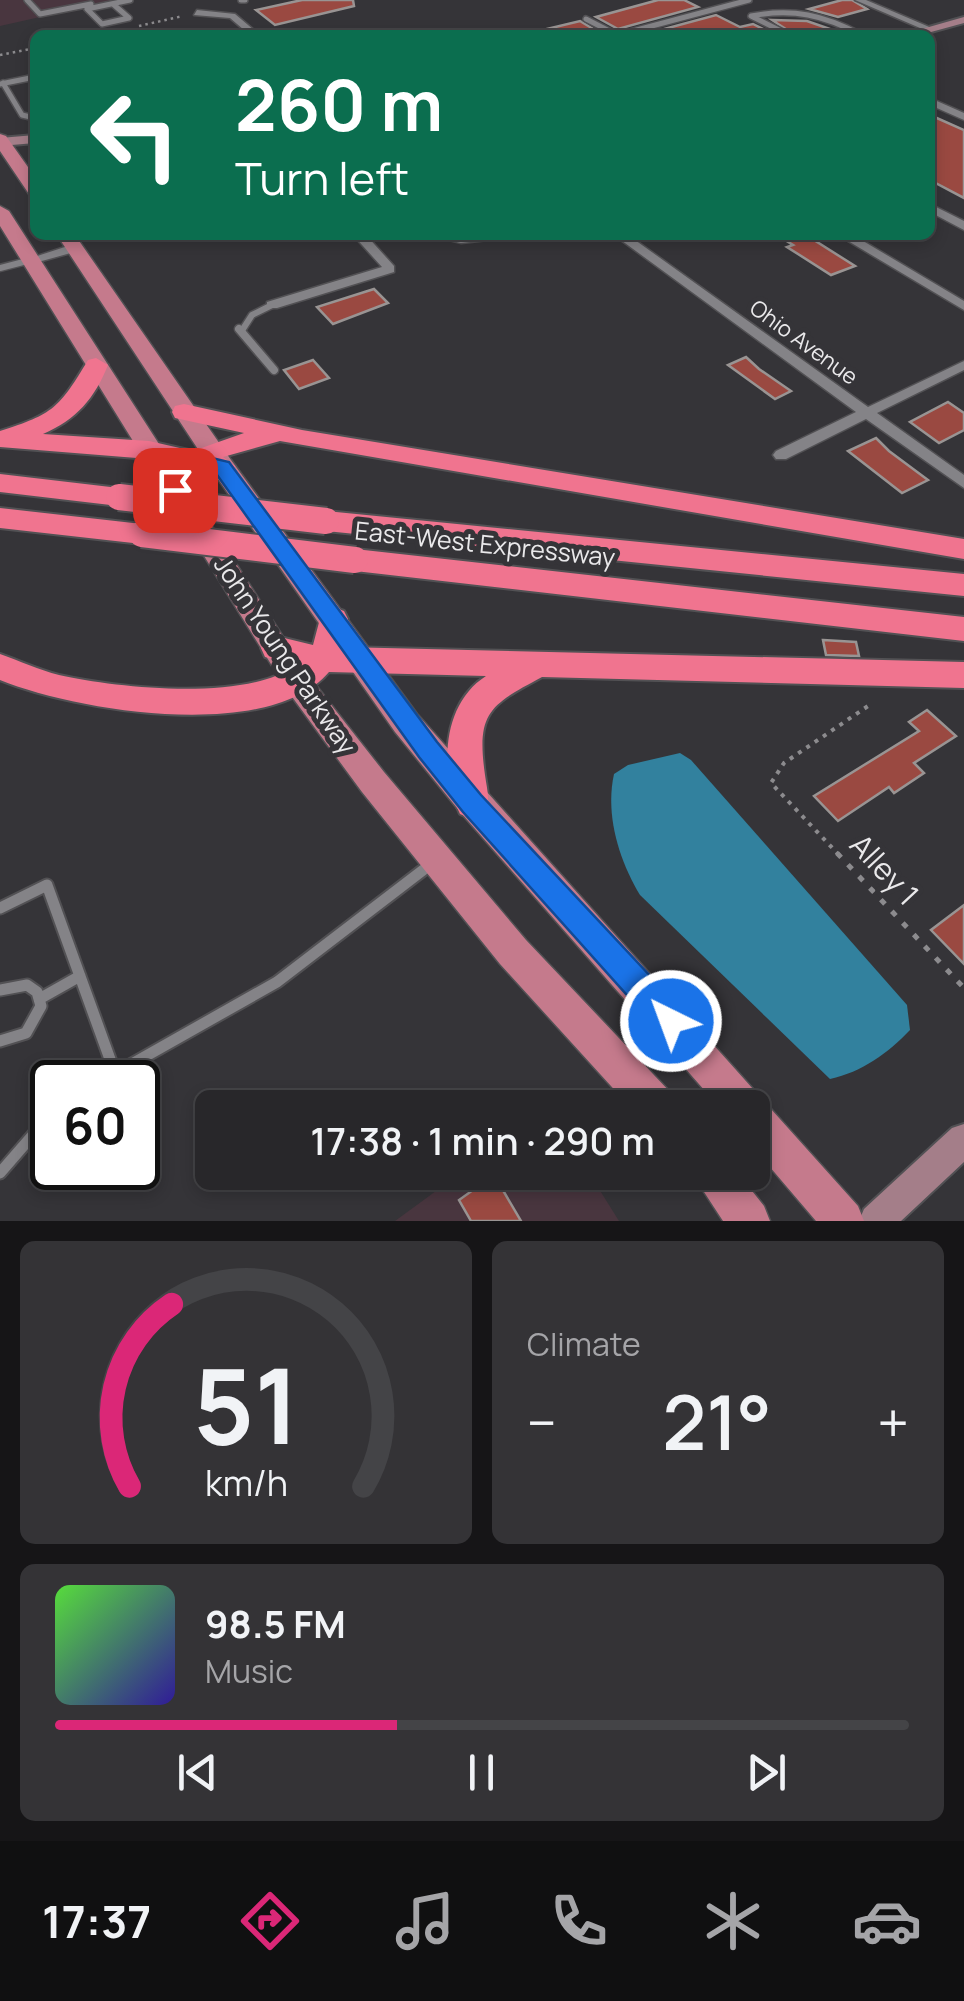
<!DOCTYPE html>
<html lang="en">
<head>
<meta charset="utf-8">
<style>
  :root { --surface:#28272a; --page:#343336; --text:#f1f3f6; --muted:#a5a5a8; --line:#444447; --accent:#db2777 }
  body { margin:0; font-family:Manrope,sans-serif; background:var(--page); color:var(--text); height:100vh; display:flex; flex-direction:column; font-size:38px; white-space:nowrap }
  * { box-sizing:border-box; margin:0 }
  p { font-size:32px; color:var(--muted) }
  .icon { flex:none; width:55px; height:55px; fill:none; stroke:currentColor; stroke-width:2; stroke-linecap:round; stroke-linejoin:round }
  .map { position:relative; height:1221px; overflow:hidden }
  .sheet { display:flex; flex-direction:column; gap:20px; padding:20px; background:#161517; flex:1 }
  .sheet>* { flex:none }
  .hud { position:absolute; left:30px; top:30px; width:905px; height:210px; border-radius:15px; box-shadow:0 5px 15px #0003,0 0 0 2px var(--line); background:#0b6e4f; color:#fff; overflow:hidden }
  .speed { position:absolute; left:30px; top:1060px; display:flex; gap:20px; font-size:50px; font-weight:700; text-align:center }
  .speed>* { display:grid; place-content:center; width:130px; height:130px; border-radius:50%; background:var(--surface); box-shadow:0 5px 15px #0003,0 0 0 2px var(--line); line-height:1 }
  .speed .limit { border:5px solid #111; border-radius:15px; background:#fff; color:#111 }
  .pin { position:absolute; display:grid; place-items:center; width:85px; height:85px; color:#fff; margin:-42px; border-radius:20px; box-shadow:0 5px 15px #0006 }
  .me { position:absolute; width:110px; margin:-55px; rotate:318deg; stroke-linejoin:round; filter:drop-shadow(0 0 8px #0008) }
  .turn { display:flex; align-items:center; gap:35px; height:210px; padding:0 40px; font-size:45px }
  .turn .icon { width:130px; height:130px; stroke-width:2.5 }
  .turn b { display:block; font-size:70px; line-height:85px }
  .big { font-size:75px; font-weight:600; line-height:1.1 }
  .sheet .widget { flex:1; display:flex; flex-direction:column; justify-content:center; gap:15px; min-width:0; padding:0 35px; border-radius:15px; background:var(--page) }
  .sheet .dial { align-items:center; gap:0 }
  .dial svg { height:260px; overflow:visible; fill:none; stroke:var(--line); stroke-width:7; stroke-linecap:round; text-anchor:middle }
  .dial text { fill:var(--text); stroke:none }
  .song { display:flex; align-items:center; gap:30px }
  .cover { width:120px; height:120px; border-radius:15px; background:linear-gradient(135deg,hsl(110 70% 55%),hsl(250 70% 35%)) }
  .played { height:10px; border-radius:5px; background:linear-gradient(90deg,var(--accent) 40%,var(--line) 40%) }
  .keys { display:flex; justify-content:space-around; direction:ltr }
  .heat { display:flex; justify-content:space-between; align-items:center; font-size:55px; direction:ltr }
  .sheet .tiles { flex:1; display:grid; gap:20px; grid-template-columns:1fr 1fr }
  .widget:last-child { grid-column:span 2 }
  .trip { position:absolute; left:195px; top:1090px; width:575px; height:100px; border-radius:15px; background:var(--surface); box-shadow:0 5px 15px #0003,0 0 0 2px var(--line); font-weight:600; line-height:100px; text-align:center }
  .menu { display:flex; height:160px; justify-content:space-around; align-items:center; background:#101011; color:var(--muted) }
  .menu .icon { width:70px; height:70px }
  .menu .on { color:var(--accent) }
  .menu b { font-size:45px; color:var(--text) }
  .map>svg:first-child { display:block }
</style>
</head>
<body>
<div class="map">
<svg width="964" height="1221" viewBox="0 0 964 1221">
  <rect width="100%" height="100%" fill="#353438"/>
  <path fill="#49363f" d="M0 0H116L0 26Z
    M462 1172 589 1173 619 1221H395Z"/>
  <path fill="#32819e" d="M680 753 691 760 907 1005 910 1030C888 1053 862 1072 830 1079L640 895C619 860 605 815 614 774L628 765Z"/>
  <path fill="#9a4941" stroke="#999493" stroke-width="2.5" d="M302 0H353L354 6 275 25 256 10Z
    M658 0H684L698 7 618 29 596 17Z
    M842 0H852L867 9 838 17 809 9Z
    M716 15 740 27 753 24 775 35H642Z
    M772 20 807 21 847 35H795Z
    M580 21 603 35H548L547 29Z
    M930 115 964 130V198L930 180Z
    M777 235H806L855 266 831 275 787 247 793 245Z
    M374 289 388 303 333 324 317 307Z
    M746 357 759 369 791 391 775 399 728 365Z
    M313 360 329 378 299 389 284 370Z
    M948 402 964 413V430L939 443 910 422Z
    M876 438 889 451 928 480 902 493 848 451Z
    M823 640 856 642 859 656 826 655Z
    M927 710 956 736 914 763 924 773 894 793 889 787 838 821 814 796 919 731 909 722Z
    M964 905V964L931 930Z
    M494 1175 521 1221H471L459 1200Z"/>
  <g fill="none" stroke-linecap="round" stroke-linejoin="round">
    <defs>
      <path id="lane-far3" d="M27 0 40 14 91 4
        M241 0H245
        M113 4 129 18 102 24 87 9 130 0
        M586 19 617 35
        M618 35 749 0
        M789 35 751 16C793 8 824 15 861 35
        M3 83 22 115 35 118
        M0 84 35 77"/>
      <path id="lane-far2" d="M441 235 461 240 505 235
        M0 268 31 260
        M241 332 252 315 272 305"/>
      <path id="lane-far1" d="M239 329 274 370"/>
      <path id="lane" d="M0 908 47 885 115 1073
        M0 990 27 985 37 992 41 1006 26 1033 0 1041
        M41 998 80 976
        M100 1082 277 982 431 864
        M0 1173 52 1113"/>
      <path id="street" d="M855 0H866L934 29 927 31Z
        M197 10 235 14 260 35H250L230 18 194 15Z
        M930 98 964 113V120L930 105Z
        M930 204 964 221V230L930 212Z
        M353 235H366L394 266V272L277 308H267V302L382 267Z
        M614 235H628L868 407 964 361V370L877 413 964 475V488L866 419 786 459H776L773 455 776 451 856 412Z
        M838 235H853L964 301V310Z
        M74 244 78 245V251L31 264 25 260Z"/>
      <path id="secondary" d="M964 17V23L920 35H901Z
        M35 135V143L0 146V138Z
        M964 1124V1162L901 1221H859L864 1209 952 1128Z"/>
      <path id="primary" d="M0 134 6 136 35 177V195L29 194 0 151Z
        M0 206 9 211 307 674 384 772 526 940 672 1094 677 1108H631L500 964 362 792 287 690 0 226Z
        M57 235H75L231 460 417 714 858 1206 864 1221H816L752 1146V1108H720L461 813 395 732 213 472Z
        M691 1172H737L764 1206 770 1221H723Z"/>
      <path id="highway" d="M96 358 108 365C95 398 76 420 43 434L149 441 193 451 244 433 175 418 172 412 175 406 184 404 302 430 964 539V559L280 441 223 457 235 466 231 472 222 475 203 471C189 484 187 503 165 497L162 490 177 465 149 459 0 447V431C54 414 59 408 88 360Z
        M0 474 119 488 129 490 133 497 129 504 119 506 0 492Z
        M0 508 142 524 152 527 156 534 152 541 142 544 0 528Z
        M326 511 964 574V596L326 531 316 528 312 521 316 514Z
        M355 549 964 617V641L355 571 345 567 341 560 345 553Z
        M333 607 344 611 348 619 343 647 964 662V688L542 677C490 705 476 712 485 775 487 790 491 800 484 814L472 819 460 814C439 770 442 704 486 676L329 672C269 743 76 711 0 680V654C20 661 39 670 59 675 117 688 247 702 296 665L265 657 261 648 265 639 276 636 313 645 322 611Z"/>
    </defs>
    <use href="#lane-far3" stroke="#525154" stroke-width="8"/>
    <use href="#lane-far2" stroke="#525154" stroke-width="9"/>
    <use href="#lane-far1" stroke="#525154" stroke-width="11"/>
    <use href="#lane" stroke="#525154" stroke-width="15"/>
    <use href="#street" stroke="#525154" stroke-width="3"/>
    <use href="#secondary" stroke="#525154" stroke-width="4"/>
    <use href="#primary" stroke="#525154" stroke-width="3"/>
    <use href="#highway" stroke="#525154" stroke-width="4"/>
    <path stroke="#8c8b8e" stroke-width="2.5" stroke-dasharray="2.5 4" stroke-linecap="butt" d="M139 26 183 16
      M0 55 35 48"/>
    <path stroke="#8c8b8e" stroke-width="4" stroke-dasharray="4 6" stroke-linecap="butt" d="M839 855 771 783 784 763 868 706"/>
    <path stroke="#8c8b8e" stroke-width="5" stroke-dasharray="6 10" stroke-linecap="butt" d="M837 853 964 988"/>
    <use href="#lane-far3" stroke="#848387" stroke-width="5"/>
    <use href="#lane-far2" stroke="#848387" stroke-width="6"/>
    <use href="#lane-far1" stroke="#848387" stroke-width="8"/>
    <use href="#lane" stroke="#848387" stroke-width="11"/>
    <use href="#street" fill="#848387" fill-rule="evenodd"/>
    <use href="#secondary" fill="#a47e89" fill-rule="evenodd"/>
    <use href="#primary" fill="#c57a8c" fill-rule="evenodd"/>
    <use href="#highway" fill="#f0748f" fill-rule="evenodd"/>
    <defs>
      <path id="highway-bridge" d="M119 497 326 521
        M142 534 355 560"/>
    </defs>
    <use href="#highway-bridge" stroke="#525154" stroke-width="30" stroke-linecap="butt"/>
    <use href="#highway-bridge" stroke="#f0748f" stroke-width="26"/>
  </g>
  <path fill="#1a73e8" stroke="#114b97" stroke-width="2.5" d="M195 454 229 462 437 742 481 795 682 1010 686 1021 682 1032 671 1036 660 1032 463 812 419 757 215 472 199 468 190 477 182 495H168L165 490 174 469Z"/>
  <g text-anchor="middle" stroke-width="10" stroke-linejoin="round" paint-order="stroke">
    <g font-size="22" fill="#eae9eb" stroke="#353438">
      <text transform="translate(804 342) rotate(36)" y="8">Ohio Avenue</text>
    </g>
    <g font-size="25" fill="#eae9eb" stroke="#353438">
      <text transform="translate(485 544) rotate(6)" y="9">East-West Expressway</text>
      <text transform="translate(285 655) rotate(56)" y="9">John Young Parkway</text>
    </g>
    <g font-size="30" fill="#eae9eb" stroke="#353438">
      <text transform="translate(884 870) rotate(47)" y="10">Alley 1</text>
    </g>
  </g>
</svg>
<div class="speed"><div class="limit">60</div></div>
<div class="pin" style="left:175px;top:490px;background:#d93025"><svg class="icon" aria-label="arrive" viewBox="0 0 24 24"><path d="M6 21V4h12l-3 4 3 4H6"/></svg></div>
<svg class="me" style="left:671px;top:1021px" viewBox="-20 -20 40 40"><circle r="17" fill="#1a73e8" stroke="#fff" stroke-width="3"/><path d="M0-11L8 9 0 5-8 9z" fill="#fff"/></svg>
<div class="trip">17:38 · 1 min · 290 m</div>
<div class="hud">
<div class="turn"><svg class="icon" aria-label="left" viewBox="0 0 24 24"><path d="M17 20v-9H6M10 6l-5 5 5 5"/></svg><div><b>260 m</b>Turn left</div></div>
</div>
</div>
<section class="sheet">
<div class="tiles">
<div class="widget dial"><svg viewBox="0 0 100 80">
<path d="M14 69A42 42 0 1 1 86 69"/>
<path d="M14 69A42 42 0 0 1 27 13" stroke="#db2777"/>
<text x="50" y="56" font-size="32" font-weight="700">51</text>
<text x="50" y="72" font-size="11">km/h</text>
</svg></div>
<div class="widget"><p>Climate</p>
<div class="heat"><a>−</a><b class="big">21°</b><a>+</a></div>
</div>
<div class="widget">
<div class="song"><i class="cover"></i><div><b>98.5 FM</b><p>Music</p></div></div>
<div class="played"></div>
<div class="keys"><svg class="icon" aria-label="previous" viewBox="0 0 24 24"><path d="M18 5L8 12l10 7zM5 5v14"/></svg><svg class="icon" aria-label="pause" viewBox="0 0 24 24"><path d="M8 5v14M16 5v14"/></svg><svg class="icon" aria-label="next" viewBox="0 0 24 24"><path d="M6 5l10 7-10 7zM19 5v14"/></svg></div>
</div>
</div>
</section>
<nav class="menu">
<b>17:37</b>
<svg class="icon on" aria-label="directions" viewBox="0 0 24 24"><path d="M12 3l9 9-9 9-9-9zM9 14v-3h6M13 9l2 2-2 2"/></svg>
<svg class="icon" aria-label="music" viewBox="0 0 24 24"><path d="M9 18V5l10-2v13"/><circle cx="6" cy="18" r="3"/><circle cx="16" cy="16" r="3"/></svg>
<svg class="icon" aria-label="phone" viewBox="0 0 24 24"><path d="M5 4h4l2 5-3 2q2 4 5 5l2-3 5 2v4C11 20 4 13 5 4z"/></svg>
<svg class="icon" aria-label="climate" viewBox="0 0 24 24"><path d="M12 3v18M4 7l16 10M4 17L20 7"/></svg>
<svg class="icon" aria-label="car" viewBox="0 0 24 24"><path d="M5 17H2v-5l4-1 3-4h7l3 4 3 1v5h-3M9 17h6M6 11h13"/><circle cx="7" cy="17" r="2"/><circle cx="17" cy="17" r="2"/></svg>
</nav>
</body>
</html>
